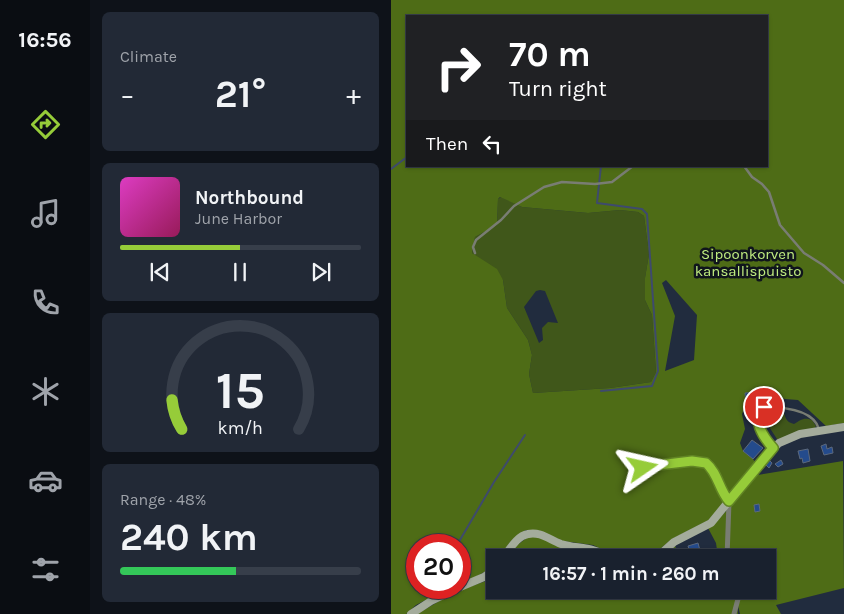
<!DOCTYPE html>
<html lang="en">
<head>
<meta charset="utf-8">
<style>
  :root { --surface:#19212e; --page:#222936; --text:#f1f3f6; --muted:#9fa3aa; --line:#373e4a; --accent:#96cc39 }
  body { margin:0; font-family:Karla,sans-serif; background:var(--page); color:var(--text); height:100vh; display:flex; flex-direction:column; font-size:19px; white-space:nowrap }
  * { box-sizing:border-box; margin:0 }
  p { font-size:16px; color:var(--muted) }
  .icon { flex:none; width:28px; height:28px; fill:none; stroke:currentColor; stroke-width:2; stroke-linecap:round; stroke-linejoin:round }
  .map { position:relative; flex:1; overflow:hidden }
  .side { display:flex; flex-direction:column; gap:12px; padding:12px; background:#0e1219; width:301px }
  .side>* { flex:none }
  .top-card { position:absolute; left:15px; top:15px; width:362px; height:152px; border-radius:0px; box-shadow:0 1px 4px #0004,0 0 0 1px var(--line); background:#202124; color:#fff; overflow:hidden }
  .speed { position:absolute; left:15px; top:534px; display:flex; gap:10px; font-size:25px; font-weight:700; text-align:center }
  .speed>* { display:grid; place-content:center; width:65px; height:65px; border-radius:50%; background:var(--surface); box-shadow:0 1px 4px #0004,0 0 0 1px var(--line); line-height:1 }
  .speed .limit { border:8px solid #d22; background:#fff; color:#111 }
  .pin { position:absolute; display:grid; place-items:center; width:42px; height:42px; color:#fff; margin:-21px; border:2px solid #fff; border-radius:50%; box-shadow:0 1px 5px #0007 }
  .me { position:absolute; width:55px; margin:-28px; rotate:79deg; stroke-linejoin:round; filter:drop-shadow(0 0 4px #0008) }
  .turn { display:flex; align-items:center; gap:18px; height:105px; padding:0 20px; font-size:22px }
  .turn .icon { width:65px; height:65px; stroke-width:2.5 }
  .turn b { display:block; font-size:35px; line-height:42px }
  .then { display:flex; align-items:center; height:48px; padding:0 20px; background:#0003; gap:10px; font-size:19px }
  .big { font-size:38px; font-weight:700; line-height:1.1 }
  .side .card { flex:1; display:flex; flex-direction:column; justify-content:center; gap:8px; min-width:0; padding:0 18px; border-radius:8px; background:var(--page) }
  .side .dial { align-items:center; gap:0 }
  .dial svg { height:130px; overflow:visible; fill:none; stroke:var(--line); stroke-width:7; stroke-linecap:round; text-anchor:middle }
  .dial text { fill:var(--text); stroke:none }
  .song { display:flex; align-items:center; gap:15px }
  .cover { width:60px; height:60px; border-radius:8px; background:linear-gradient(135deg,hsl(310 70% 55%),hsl(330 70% 35%)) }
  .played { height:5px; border-radius:2px; background:linear-gradient(90deg,var(--accent) 50%,var(--line) 50%) }
  .keys { display:flex; justify-content:space-around; direction:ltr }
  .heat { display:flex; justify-content:space-between; align-items:center; font-size:28px; direction:ltr }
  .charge { height:8px; border-radius:4px; background:linear-gradient(90deg,#34c759 48%,var(--line) 0) }
  .trip { position:absolute; left:95px; top:549px; width:290px; height:50px; border-radius:0px; background:var(--surface); box-shadow:0 1px 4px #0004,0 0 0 1px var(--line); font-weight:700; line-height:50px; text-align:center }
  main { display:flex; flex:1; min-height:0 }
  .dock { display:flex; flex-direction:column; width:90px; justify-content:space-around; align-items:center; background:#0a0d12; color:var(--muted) }
  .dock .icon { width:35px; height:35px }
  .dock .on { color:var(--accent) }
  .dock b { font-size:22px; color:var(--text) }
  .map>svg:first-child { display:block }
</style>
</head>
<body>
<main>
<nav class="dock">
<b>16:56</b>
<svg class="icon on" aria-label="directions" viewBox="0 0 24 24"><path d="M12 3l9 9-9 9-9-9zM9 14v-3h6M13 9l2 2-2 2"/></svg>
<svg class="icon" aria-label="music" viewBox="0 0 24 24"><path d="M9 18V5l10-2v13"/><circle cx="6" cy="18" r="3"/><circle cx="16" cy="16" r="3"/></svg>
<svg class="icon" aria-label="phone" viewBox="0 0 24 24"><path d="M5 4h4l2 5-3 2q2 4 5 5l2-3 5 2v4C11 20 4 13 5 4z"/></svg>
<svg class="icon" aria-label="climate" viewBox="0 0 24 24"><path d="M12 3v18M4 7l16 10M4 17L20 7"/></svg>
<svg class="icon" aria-label="car" viewBox="0 0 24 24"><path d="M5 17H2v-5l4-1 3-4h7l3 4 3 1v5h-3M9 17h6M6 11h13"/><circle cx="7" cy="17" r="2"/><circle cx="17" cy="17" r="2"/></svg>
<svg class="icon" aria-label="filters" viewBox="0 0 24 24"><path d="M4 7h16M4 17h16"/><circle cx="9" cy="7" r="2"/><circle cx="15" cy="17" r="2"/></svg>
</nav>
<section class="side">
<div class="card"><p>Climate</p>
<div class="heat"><a>−</a><b class="big">21°</b><a>+</a></div>
</div>
<div class="card">
<div class="song"><i class="cover"></i><div><b>Northbound</b><p>June Harbor</p></div></div>
<div class="played"></div>
<div class="keys"><svg class="icon" aria-label="previous" viewBox="0 0 24 24"><path d="M18 5L8 12l10 7zM5 5v14"/></svg><svg class="icon" aria-label="pause" viewBox="0 0 24 24"><path d="M8 5v14M16 5v14"/></svg><svg class="icon" aria-label="next" viewBox="0 0 24 24"><path d="M6 5l10 7-10 7zM19 5v14"/></svg></div>
</div>
<div class="card dial"><svg viewBox="0 0 100 80">
<path d="M14 69A42 42 0 1 1 86 69"/>
<path d="M14 69A42 42 0 0 1 8 51" stroke="#96cc39"/>
<text x="50" y="56" font-size="32" font-weight="700">15</text>
<text x="50" y="72" font-size="11">km/h</text>
</svg></div>
<div class="card"><p>Range · 48%</p><b class="big">240 km</b><div class="charge"></div></div>
</section>
<div class="map">
<svg width="453" height="614" viewBox="0 0 453 614">
  <rect width="100%" height="100%" fill="#212c3e"/>
  <path fill="#40571a" fill-rule="evenodd" d="M110 197 131 207 197 213 229 210 247 212 253 216 258 254 254 278V300L261 315 265 372 260 382 219 388 142 393 138 374 141 355 137 340 116 308 112 280 81 253 84 237 106 225 107 199ZM149 290 154 291 167 323 157 322 151 328 152 340 148 343 133 307 145 291Z
    M378 410 392 411C395 417 394 422 403 424 410 420 412 417 421 420L425 426 423 429 388 440 386 439 371 416 373 412 376 418 379 416 375 411Z"/>
  <path fill="#4e6c16" fill-rule="evenodd" d="M0 0H453V423L435 426 407 400 394 399 376 391 354 393 355 405 351 414 354 429 349 443 352 451 362 459 365 464 318 520 281 539 259 557H224L217 552 202 545 172 541 149 531 142 530H135L127 535 120 541 108 557 104 558V563C94 574 82 578 69 583V545H26V588H58L25 605 15 614H0ZM16 16H376V166H16ZM109 197 131 207 197 213 229 210 247 212 253 216 258 254 254 278V300L261 315 265 372 260 382 219 388 142 393 138 374 141 355 137 340 116 308 112 280 106 269 81 253 84 237 106 225 107 199ZM275 280 306 315 303 360 274 371 284 316 271 283Z
    M452 461 453 588 385 605 390 614H349L347 606 348 599 366 590H376V558H343L336 556 339 506 360 476Z
    M337 509 335 557H327L325 543 317 528 322 525Z
    M137 537C154 535 195 550 212 558H117L125 546Z
    M284 546 289 557 270 558Z
    M104 574V590H345L347 614H26L64 592 95 581Z"/>
  <g fill="none" stroke-linecap="round" stroke-linejoin="round">
    <path stroke="#3e4a6d" stroke-width="2" d="M210 166 206 203 251 209 256 214 267 371 261 386 210 391
      M0 169 16 157
      M66 545 103 482 134 435
      M36 595 40 588"/>
  </g>
  <path fill="#244b8c" stroke="#5c697d" d="M376 391 377 403 355 405 354 393Z
    M361 440 372 448 362 459 352 451Z
    M435 444 436 449 441 447 442 453 433 455 430 446Z
    M417 449 419 461 412 463 411 458 409 459 407 451Z
    M378 460 381 463 378 468 375 465Z
    M390 460 392 464 387 467 384 464Z
    M368 504 369 511 364 512 363 505Z
    M307 543 311 558H301L297 546Z"/>
  <g fill="none" stroke-linecap="round" stroke-linejoin="round">
    <path stroke="#797d73" stroke-width="2.5" d="M353 166 361 177 371 184 378 192 389 225 413 253 432 265 453 283
      M84 253 82 247 85 240 110 220 123 206 153 187 171 182 204 184 221 182 242 166
      M382 448C373 438 359 418 373 407 390 407 422 409 428 429
      M243 477C250 474 252 468 259 466L301 461 315 463C327 473 327 489 337 500"/>
    <path stroke="#797d73" stroke-width="5" d="M336 558 338 502
      M343 614 347 599 346 590"/>
    <path stroke="#a4ac9c" stroke-width="8" d="M112 558C119 549 126 536 137 534 149 531 159 540 170 544 186 549 203 546 218 558
      M265 558 283 542 320 523 373 458 388 443 409 434 453 427
      M69 587 93 577 104 569
      M20 614 40 601 67 588"/>
  </g>
  <g fill="none" stroke-linecap="round" stroke-linejoin="round">
    <defs>
      <path id="route" d="M252 468 259 466 301 461 315 463C327 473 328 490 338 501L382 448C373 438 359 418 373 407"/>
    </defs>
    <use href="#route" stroke="#628525" stroke-width="12"/>
    <use href="#route" stroke="#96cc39" stroke-width="9"/>
  </g>
  <g text-anchor="middle" stroke-width="5" stroke-linejoin="round" paint-order="stroke">
    <g font-size="15" fill="#c0ed80" stroke="#0f141c">
      <text x="357" y="259">Sipoonkorven<tspan x="357" dy="17">kansallispuisto</tspan></text>
    </g>
  </g>
</svg>
<div class="speed"><div class="limit">20</div></div>
<div class="pin" style="left:373px;top:407px;background:#d93025"><svg class="icon" aria-label="arrive" viewBox="0 0 24 24"><path d="M6 21V4h12l-3 4 3 4H6"/></svg></div>
<svg class="me" style="left:252px;top:468px" viewBox="-20 -20 40 40"><path d="M0-17L14 15 0 8-14 15z" fill="#96cc39" stroke="#fff" stroke-width="4"/></svg>
<div class="trip">16:57 · 1 min · 260 m</div>
<div class="top-card">
<div class="turn"><svg class="icon" aria-label="right" viewBox="0 0 24 24"><path d="M7 20v-9h11M14 6l5 5-5 5"/></svg><div><b>70 m</b>Turn right</div></div>
<div class="then">Then<svg class="icon" aria-label="left" viewBox="0 0 24 24"><path d="M17 20v-9H6M10 6l-5 5 5 5"/></svg></div>
</div>
</div>
</main>
</body>
</html>
